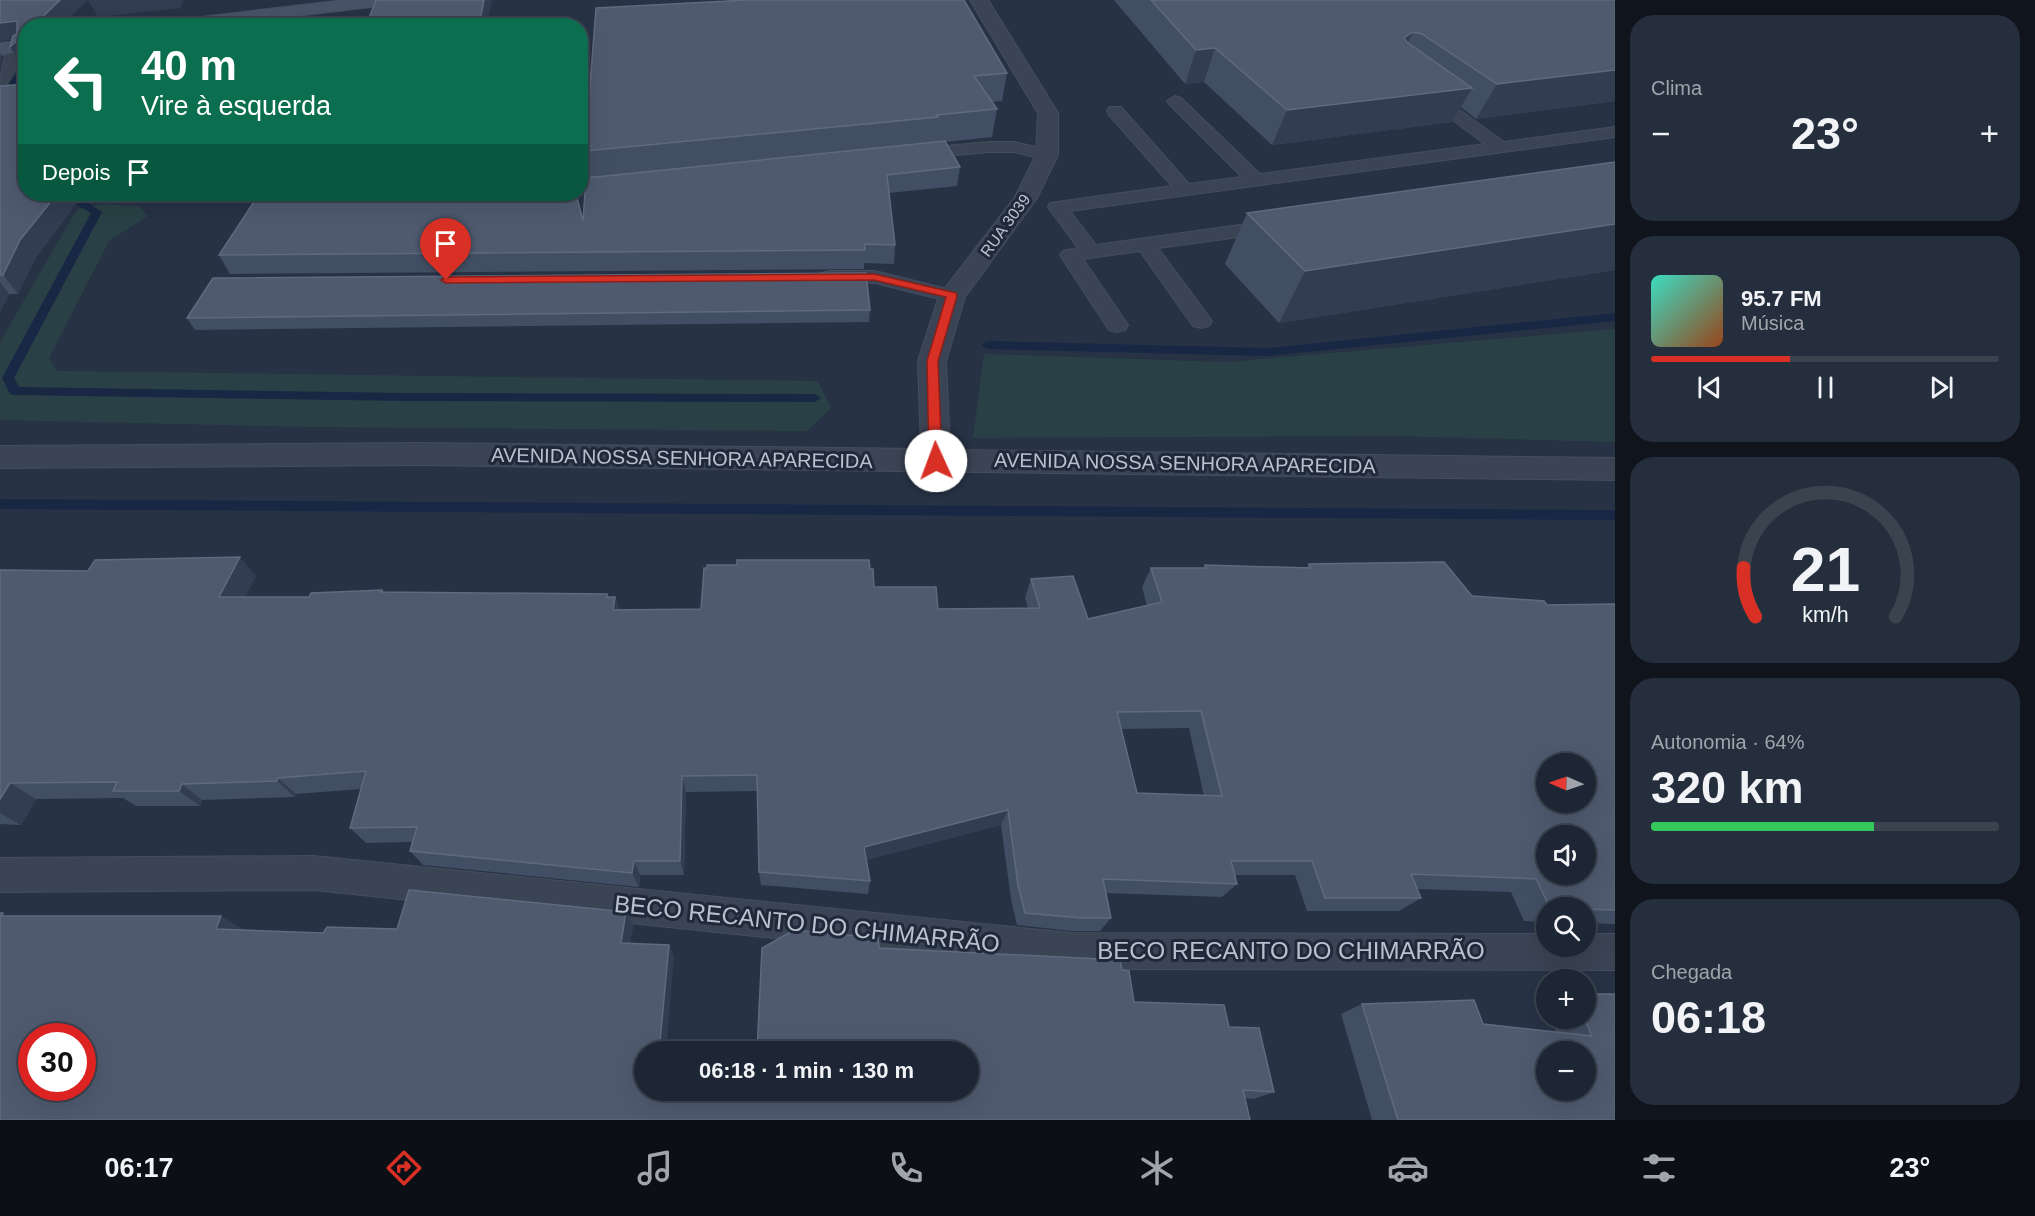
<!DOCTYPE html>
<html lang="pt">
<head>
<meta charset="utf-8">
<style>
  :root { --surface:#1d2634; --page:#252e3c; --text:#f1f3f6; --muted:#a0a5ac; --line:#3b434f; --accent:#d93025 }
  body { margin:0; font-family:Arial,sans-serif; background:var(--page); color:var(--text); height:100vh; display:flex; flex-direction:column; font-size:22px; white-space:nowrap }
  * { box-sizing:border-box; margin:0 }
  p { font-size:20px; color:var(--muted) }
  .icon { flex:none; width:33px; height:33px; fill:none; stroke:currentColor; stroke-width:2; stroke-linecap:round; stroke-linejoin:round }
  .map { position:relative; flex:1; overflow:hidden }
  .side { display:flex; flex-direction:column; gap:15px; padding:15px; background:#10151d; width:420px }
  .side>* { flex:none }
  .hud { position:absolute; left:18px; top:18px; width:570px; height:183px; border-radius:24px; box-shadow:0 6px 24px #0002,0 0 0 2px var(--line); background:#0b6e4f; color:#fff; overflow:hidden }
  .needle { width:39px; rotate:272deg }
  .controls { position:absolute; left:1536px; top:753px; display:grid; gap:12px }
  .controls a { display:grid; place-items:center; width:60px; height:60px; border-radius:50%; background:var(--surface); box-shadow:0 6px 24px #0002,0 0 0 2px var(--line); font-size:30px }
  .speed { position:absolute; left:18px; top:1023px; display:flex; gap:12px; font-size:30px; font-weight:700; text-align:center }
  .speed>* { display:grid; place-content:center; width:78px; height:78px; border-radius:50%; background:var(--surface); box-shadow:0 6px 24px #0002,0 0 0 2px var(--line); line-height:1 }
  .speed .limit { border:9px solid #d22; background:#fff; color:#111 }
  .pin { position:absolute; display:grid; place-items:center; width:51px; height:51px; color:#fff; margin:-62px -26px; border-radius:50% 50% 50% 0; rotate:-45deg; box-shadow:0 0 6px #0007 }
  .pin .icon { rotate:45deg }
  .me { position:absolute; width:66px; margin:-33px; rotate:358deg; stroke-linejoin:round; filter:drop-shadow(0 0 4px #0008) }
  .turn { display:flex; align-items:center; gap:21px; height:126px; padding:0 24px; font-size:27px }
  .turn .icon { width:78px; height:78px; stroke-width:2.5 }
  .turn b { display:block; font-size:42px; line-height:51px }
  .then { display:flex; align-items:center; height:57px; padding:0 24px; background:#0003; gap:12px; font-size:22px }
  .big { font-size:45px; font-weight:600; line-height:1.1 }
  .side .widget { flex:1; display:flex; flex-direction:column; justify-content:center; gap:9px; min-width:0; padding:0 21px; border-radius:24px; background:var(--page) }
  .side .dial { align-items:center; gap:0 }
  .dial svg { height:156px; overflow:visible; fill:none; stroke:var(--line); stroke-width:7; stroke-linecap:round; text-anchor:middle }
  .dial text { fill:var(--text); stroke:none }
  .song { display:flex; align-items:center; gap:18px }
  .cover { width:72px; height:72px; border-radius:9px; background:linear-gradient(135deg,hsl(170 70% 55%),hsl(20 70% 35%)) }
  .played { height:6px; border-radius:3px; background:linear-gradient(90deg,var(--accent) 40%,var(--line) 40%) }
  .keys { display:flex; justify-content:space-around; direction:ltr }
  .heat { display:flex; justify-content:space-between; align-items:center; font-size:33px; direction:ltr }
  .charge { height:9px; border-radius:4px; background:linear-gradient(90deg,#34c759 64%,var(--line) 0) }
  .trip { position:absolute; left:634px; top:1041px; width:345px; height:60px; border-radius:30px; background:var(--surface); box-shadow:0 6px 24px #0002,0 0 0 2px var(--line); font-weight:600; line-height:60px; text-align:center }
  .tabs { display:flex; height:96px; justify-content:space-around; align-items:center; background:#0c0f15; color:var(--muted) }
  .tabs .icon { width:42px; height:42px }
  .tabs .active { color:var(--accent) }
  .tabs b { font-size:27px; color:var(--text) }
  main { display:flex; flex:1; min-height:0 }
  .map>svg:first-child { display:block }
</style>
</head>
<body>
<main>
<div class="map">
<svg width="1615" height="1120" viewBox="0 0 1615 1120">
  <rect width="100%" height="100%" fill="#273245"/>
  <path fill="#294146" d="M105 204 140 207 148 216 109 241 49 358 57 371 818 381 831 408 807 431 315 427 0 420V342L77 209Z
    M1615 329V442L1394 436 973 438 984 354 1227 362Z"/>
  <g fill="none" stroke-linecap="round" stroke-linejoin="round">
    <path fill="#182844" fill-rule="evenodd" d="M23 66H26V75L3 104 0 105V96Z
      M61 195 81 198 102 212 14 378 19 387 407 393 815 394 821 398 815 402 407 401 15 395 10 394 2 378 91 213 74 203 57 200 56 198Z
      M1615 313V321L1267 356 987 349 981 345 987 341 1267 348Z
      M0 499 1615 510V520L0 509Z"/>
    <defs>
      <path id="service" d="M14 42 22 47 21 60 6 85 0 87C0 72 5 61 6 47Z
        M1426 88 1432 90 1504 142 1615 127V137L1070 211 1096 245 1275 220 1282 222 1285 226 1282 230 1275 232 1158 248 1212 321 1209 326 1201 328 1193 326 1140 251 1083 259 1128 325 1125 330 1117 332 1109 330 1060 255 1063 251 1078 248 1048 207 1050 203 1172 186 1109 115 1107 111 1109 107H1121L1189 184 1242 177 1169 104 1167 101 1175 96 1181 98 1260 174 1485 144 1420 96 1418 93Z
        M989 142H1014L1053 151 1056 155 1053 159 1047 160 1014 152H989L915 159 909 158 906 154 909 150 915 149Z
        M829 271H875L959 292 962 296 959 300 952 302 875 283 822 281 819 277 822 273Z
        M314 856 1071 933 1546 934V946H1586V934H1615V970L1071 969 314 890 0 892V858Z"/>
      <path id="minor" d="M970 0H988L1058 113V155L1037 198 965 297 946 361 950 450 1615 458V480L418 465 0 468V446L418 443 921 449 918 361 939 296 1015 197 1036 155 1038 113Z"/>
      <path id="secondary" d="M344 0H397L394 4 388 5 215 26H157L166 21Z
        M26 40V51L0 55V43Z"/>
    </defs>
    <use href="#service" stroke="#454d5e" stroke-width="2"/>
    <use href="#minor" stroke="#454d5e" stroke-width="2"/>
    <use href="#secondary" stroke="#454d5e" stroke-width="2"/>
    <use href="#service" fill="#3b4454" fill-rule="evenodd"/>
    <use href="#minor" fill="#3b4454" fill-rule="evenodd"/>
    <use href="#secondary" fill="#495368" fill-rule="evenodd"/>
  </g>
  <path fill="#424e63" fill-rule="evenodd" d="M1114 0H1615V101L1476 119 1461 107 1452 122 1272 145 1204 82 1185 84Z
    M596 8 1007 73 1002 101 992 102 997 109 992 137 945 142 960 167 957 186 889 193 895 245 894 264 864 263V269L230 274 219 255 583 221 590 177 585 151Z
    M0 86 26 194H151L78 201 35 259 18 294H9L0 312Z
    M1615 162V270L1279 323 1225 264 1247 213Z
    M213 278 870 310 869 322 195 330 187 318Z
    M1309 564 1472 596 1547 605 1615 604V924L1586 923V908H1546V922L1524 921 1511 892 1417 889 1421 898 1399 911H1307L1295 875H1235L1237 884 1222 897 1106 893 1111 918 1100 931H1071L1017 925 1011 899 1001 825 866 860 870 881 868 894 761 885 759 872 758 791 686 792 684 875H640L639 887 423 865 410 851 412 842 366 843 350 828 361 789 296 794 295 797 202 800 200 806H136L123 798 36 799 21 825 0 824V570L256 576 245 597H309L382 590 384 592 607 594 608 597H615L619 609H701L870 569 874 587 938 609 1028 608 1025 598 1031 579 1088 619 1147 606 1142 587 1151 568H1203L1205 565 1306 568ZM1189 728 1204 796 1137 793 1121 729Z
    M626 912 633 926 630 943 669 945 674 957 645 1090H969L879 948 1122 970 1134 1002 1229 1027 1274 1092 1254 1099 1245 1098 0 1120 10 916 243 929V930L323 933 397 929Z
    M1615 994V1120H1372L1341 1014 1362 1004 1483 1024 1556 1032 1550 1018H1586Z"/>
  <path fill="#323d52" d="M60 0H88L61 26H33Z
    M88 0H183L181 8 98 17Z
    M484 0H492L487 26H479Z
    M17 21 26 32V60L21 64 10 47 18 39 0 41V23Z
    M1413 32 1397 65 1404 38Z
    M1215 48 1204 82 1185 84 1196 50Z
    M0 53 2 57 0 72Z
    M1615 70V101L1476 119 1497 84Z
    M1472 88 1452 122 1272 145 1287 110Z
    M57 194H73L78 201 35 259 18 294 3 275 20 240Z
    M1615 224V270L1279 323 1305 271Z
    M0 282 9 294 0 312Z
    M240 557 256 576 235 616 219 597Z
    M615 597 620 616 613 610Z
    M682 776 686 792 684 875 680 861Z
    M278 778 296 794 295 797 277 781Z
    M10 783 36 799 21 825 0 813V799Z
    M182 784 202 800 200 806 179 791Z
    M1008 810 1001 825 862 861 864 847Z
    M634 861 640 875 639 887 632 873Z
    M626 912 633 926 628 955 621 943Z
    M221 916 243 929 238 942 216 929Z
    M669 945 674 957 666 1052H659Z"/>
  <path fill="#4f5a6f" stroke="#5f6a7e" stroke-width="1.5" fill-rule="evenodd" d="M0 0H60L33 26H26V32L10 47 13 36 17 34V21L0 23Z
    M376 0H484L479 26H366Z
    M747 0H964L1007 73 974 76 997 109 937 115 938 117 585 151 596 8Z
    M1151 0H1615V70L1497 84 1422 34 1413 32 1404 38 1407 42 1472 88 1287 110 1215 48 1196 50Z
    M26 84V194H57L20 240 3 275H0V86Z
    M945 141 960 167 887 175 895 245 865 244V250L219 255 259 194H576L583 221 586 178Z
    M1615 162V224L1305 271 1247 213Z
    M866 273 870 310 187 318 213 278Z
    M240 557 219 597H309L311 593 382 590 381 592 607 594V597H615L613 610 701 609 704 568H707V565H737V560H869L870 569H873L874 587H936L938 609 1040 608 1031 579 1073 576 1088 619 1162 602 1151 568H1206L1205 565 1311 568 1309 564 1444 562 1472 596 1544 601 1547 605 1615 604V910L1586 909V908H1550L1536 879 1411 874 1421 898H1325L1312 861H1231L1237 884 1103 879 1111 918H1081L1025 913 1018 885 1008 810 864 847 870 881 759 872 757 775 682 776 680 861H634L632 873 410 851 417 827 350 828 366 771 278 778 277 781 182 784 179 791H113L117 782 10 783 0 799V570L88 571 95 560ZM1201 711 1222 796 1137 793 1117 712ZM1546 764H1586V802H1546ZM1546 836H1586V874H1546Z
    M409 890 626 912 621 943 669 945 659 1052H645V1090H969V1052H757L762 948 794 930 878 938 879 948 1120 960 1122 970 1129 971 1134 1002 1224 1005 1229 1027 1259 1028 1274 1092 1243 1090 1250 1120H0V913H3L2 916H221L216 929 323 933 327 927 397 929ZM32 1036H82V1088H32Z
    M1586 994H1615V1120H1398L1362 1004 1474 1000 1483 1024 1592 1036 1584 1018H1586ZM1546 1052H1586V1090H1546Z"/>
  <path fill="#d93025" stroke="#8d1f18" stroke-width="1.5" d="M874 274 956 293 957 296 938 361 942 461 940 464H931L929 461 927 361 946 297 874 280 446 283 441 280 446 277Z"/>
  <g text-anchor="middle" stroke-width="6" stroke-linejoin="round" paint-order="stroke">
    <g font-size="16" fill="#b9c0ce" stroke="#20293a">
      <text transform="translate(1005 225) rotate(-54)" y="6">RUA 3039</text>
    </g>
    <g font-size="20" fill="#b9c0ce" stroke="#20293a">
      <text transform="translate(682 458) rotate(1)" y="7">AVENIDA NOSSA SENHORA APARECIDA</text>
      <text transform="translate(1185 463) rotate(1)" y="7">AVENIDA NOSSA SENHORA APARECIDA</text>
    </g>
    <g font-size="24" fill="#b9c0ce" stroke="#20293a">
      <text transform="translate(807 924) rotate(6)" y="8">BECO RECANTO DO CHIMARRÃO</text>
      <text x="1291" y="959">BECO RECANTO DO CHIMARRÃO</text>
    </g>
  </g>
</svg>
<div class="controls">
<a><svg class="needle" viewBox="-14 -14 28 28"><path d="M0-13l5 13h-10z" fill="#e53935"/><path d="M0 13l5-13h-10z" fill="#a0a5ac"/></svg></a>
<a><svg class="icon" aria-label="sound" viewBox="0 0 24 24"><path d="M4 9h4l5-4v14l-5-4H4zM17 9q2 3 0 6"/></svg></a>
<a><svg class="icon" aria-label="search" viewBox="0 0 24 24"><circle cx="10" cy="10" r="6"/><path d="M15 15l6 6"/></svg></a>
<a>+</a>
<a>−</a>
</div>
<div class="speed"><div class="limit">30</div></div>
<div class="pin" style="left:446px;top:280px;background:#d93025"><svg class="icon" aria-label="arrive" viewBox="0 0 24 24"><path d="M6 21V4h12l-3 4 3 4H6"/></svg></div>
<svg class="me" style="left:936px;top:461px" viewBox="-20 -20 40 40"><circle r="19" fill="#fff"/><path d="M0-13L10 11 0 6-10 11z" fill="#d93025"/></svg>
<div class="trip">06:18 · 1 min · 130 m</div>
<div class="hud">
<div class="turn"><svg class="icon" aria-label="left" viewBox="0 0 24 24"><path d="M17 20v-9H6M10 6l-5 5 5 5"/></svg><div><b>40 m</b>Vire à esquerda</div></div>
<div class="then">Depois<svg class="icon" aria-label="arrive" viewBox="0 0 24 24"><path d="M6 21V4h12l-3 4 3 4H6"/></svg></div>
</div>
</div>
<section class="side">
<div class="widget"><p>Clima</p>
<div class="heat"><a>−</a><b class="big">23°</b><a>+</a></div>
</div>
<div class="widget">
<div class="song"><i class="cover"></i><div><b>95.7 FM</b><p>Música</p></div></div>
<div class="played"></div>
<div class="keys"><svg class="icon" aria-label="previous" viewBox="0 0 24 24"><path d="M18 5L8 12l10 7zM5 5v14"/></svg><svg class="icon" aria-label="pause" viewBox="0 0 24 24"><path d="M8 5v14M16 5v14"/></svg><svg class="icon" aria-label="next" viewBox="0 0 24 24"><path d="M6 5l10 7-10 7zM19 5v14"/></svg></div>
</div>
<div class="widget dial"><svg viewBox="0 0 100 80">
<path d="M14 69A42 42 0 1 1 86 69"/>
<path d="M14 69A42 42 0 0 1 8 44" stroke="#d93025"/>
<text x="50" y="56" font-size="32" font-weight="700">21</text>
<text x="50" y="72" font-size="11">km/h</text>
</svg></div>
<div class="widget"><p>Autonomia · 64%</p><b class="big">320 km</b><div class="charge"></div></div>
<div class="widget"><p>Chegada</p><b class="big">06:18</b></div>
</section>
</main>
<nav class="tabs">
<b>06:17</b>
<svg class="icon active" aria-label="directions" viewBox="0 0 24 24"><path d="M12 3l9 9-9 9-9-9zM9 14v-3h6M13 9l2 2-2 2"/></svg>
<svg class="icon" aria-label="music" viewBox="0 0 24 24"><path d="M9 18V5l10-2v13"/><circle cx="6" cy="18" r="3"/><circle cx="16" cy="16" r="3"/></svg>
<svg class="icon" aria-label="phone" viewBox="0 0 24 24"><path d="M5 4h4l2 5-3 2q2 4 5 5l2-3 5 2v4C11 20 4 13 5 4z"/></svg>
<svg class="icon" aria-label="climate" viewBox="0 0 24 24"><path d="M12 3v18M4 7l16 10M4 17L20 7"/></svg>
<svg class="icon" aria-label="car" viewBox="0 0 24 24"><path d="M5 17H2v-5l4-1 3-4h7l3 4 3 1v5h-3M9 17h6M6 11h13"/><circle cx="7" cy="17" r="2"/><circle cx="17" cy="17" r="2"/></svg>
<svg class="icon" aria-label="filters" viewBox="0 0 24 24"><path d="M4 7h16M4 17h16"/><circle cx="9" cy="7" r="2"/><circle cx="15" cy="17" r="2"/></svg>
<b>23°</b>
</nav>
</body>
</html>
